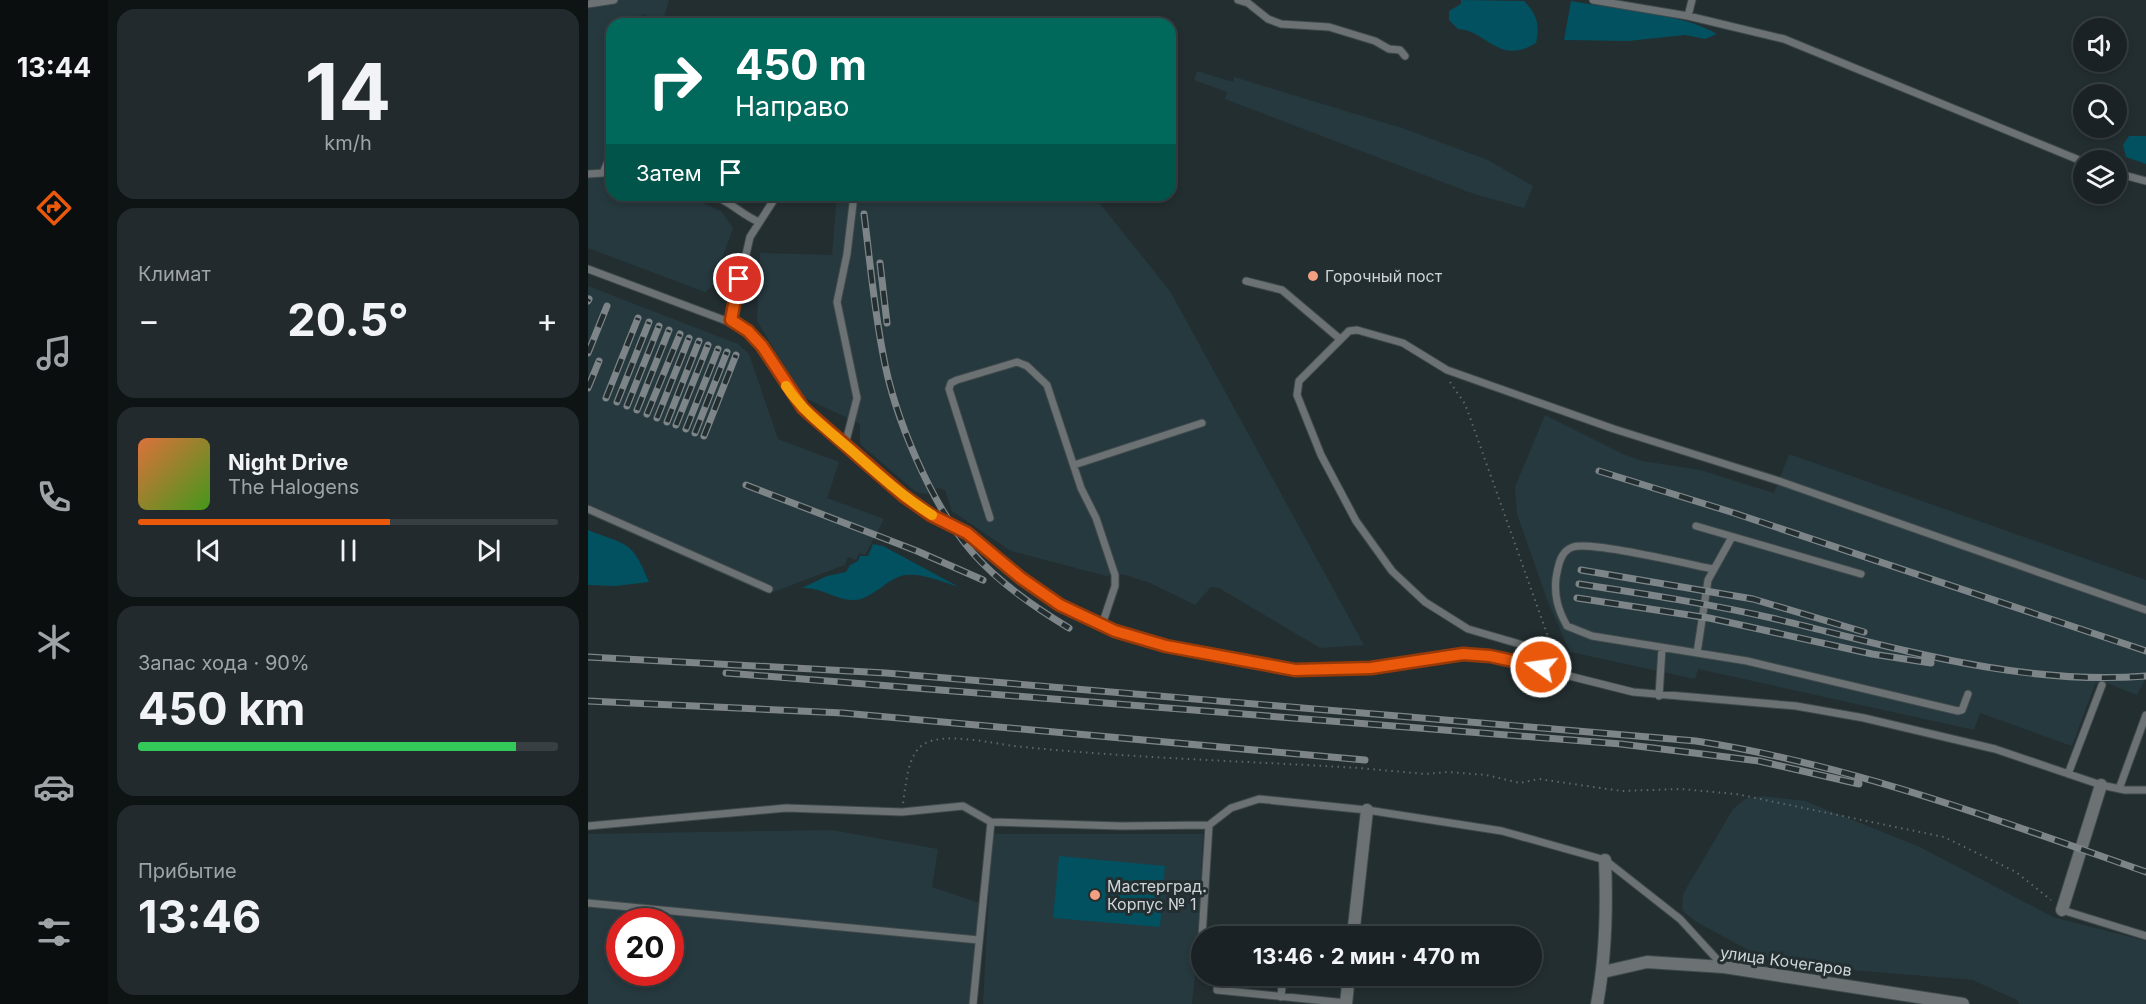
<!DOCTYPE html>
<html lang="ru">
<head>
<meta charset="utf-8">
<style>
  :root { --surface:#1a2225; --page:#232a2d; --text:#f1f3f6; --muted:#9fa4a7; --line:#383f42; --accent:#ea580c }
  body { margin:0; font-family:Inter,sans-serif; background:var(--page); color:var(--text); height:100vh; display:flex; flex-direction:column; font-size:22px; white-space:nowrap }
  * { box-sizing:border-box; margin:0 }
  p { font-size:20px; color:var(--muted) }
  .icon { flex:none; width:33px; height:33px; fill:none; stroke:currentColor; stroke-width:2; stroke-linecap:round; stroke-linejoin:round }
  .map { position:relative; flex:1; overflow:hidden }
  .side { display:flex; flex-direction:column; gap:9px; padding:9px; background:#0e1314; width:480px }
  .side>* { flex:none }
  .hud { position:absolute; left:18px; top:18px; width:570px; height:183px; border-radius:18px; box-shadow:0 3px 9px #0003,0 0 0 2px var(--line); background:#00695c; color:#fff; overflow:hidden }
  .fabs { position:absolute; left:1485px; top:18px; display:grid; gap:12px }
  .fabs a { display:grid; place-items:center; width:54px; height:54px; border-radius:50%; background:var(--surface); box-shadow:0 3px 9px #0003,0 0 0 2px var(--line); font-size:30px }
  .speed { position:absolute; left:18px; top:908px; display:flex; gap:12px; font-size:30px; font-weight:700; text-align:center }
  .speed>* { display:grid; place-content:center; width:78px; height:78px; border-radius:50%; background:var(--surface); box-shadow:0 3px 9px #0003,0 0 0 2px var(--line); line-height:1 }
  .speed .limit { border:9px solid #d22; background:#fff; color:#111 }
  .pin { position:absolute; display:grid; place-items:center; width:51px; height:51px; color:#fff; margin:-26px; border:3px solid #fff; border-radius:50%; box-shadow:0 2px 6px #0007 }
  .me { position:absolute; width:66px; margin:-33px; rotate:284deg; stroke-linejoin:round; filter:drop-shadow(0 0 4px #0008) }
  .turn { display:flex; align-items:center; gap:21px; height:126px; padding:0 30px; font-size:27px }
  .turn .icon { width:78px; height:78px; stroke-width:2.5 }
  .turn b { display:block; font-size:42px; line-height:51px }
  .then { display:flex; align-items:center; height:57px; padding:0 30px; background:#0003; gap:12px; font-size:22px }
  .big { font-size:45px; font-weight:700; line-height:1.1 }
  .side .tile { flex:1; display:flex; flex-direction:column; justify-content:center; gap:9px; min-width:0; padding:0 21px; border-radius:18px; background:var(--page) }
  .side .dial { align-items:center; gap:0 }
  .dial b { font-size:78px; line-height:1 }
  .song { display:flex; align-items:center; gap:18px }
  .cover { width:72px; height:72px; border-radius:9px; background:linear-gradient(135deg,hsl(20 70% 55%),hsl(100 70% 35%)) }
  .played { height:6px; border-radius:3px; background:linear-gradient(90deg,var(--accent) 60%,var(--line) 60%) }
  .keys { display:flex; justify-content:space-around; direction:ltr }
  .heat { display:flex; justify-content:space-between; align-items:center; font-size:33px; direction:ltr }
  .charge { height:9px; border-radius:4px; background:linear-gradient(90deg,#34c759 90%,var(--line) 0) }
  .trip { position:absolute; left:603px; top:926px; width:351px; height:60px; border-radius:30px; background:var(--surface); box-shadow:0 3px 9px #0003,0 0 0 2px var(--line); font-weight:700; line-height:60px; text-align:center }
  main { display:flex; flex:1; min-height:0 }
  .tab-bar { display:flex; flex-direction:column; width:108px; justify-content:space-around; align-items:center; background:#0a0e0f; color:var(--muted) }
  .tab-bar .icon { width:42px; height:42px }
  .tab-bar .current { color:var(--accent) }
  .tab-bar b { font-size:27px; color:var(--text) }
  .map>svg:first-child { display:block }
</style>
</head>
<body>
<main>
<nav class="tab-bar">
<b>13:44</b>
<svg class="icon current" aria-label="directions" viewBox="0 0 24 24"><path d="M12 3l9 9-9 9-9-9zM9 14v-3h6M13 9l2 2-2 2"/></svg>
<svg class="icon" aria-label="music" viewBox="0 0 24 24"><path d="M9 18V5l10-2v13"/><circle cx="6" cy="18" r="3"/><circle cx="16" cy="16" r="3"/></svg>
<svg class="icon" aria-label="phone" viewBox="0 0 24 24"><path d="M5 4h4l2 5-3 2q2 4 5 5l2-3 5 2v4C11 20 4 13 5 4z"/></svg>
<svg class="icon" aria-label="climate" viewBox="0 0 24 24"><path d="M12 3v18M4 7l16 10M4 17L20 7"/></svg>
<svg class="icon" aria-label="car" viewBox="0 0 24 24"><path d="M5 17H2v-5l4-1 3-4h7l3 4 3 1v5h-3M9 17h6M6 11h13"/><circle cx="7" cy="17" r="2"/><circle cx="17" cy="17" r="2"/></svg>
<svg class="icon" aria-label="filters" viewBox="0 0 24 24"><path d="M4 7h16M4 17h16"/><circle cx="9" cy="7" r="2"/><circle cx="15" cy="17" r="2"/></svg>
</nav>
<section class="side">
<div class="tile dial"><b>14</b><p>km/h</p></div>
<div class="tile"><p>Климат</p>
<div class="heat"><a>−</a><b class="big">20.5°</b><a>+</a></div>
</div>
<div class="tile">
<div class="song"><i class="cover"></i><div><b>Night Drive</b><p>The Halogens</p></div></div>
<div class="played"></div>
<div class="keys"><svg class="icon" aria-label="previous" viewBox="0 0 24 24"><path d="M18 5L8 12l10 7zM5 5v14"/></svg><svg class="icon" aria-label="pause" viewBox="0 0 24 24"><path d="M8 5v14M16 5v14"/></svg><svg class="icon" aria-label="next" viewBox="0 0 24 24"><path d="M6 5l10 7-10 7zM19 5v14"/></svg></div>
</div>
<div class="tile"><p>Запас хода · 90%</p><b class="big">450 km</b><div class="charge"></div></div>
<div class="tile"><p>Прибытие</p><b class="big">13:46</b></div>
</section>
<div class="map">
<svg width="1558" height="1004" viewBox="0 0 1558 1004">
  <rect width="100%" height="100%" fill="#232e31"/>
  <path fill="#26393e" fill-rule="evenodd" d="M0 0H81L75 21 54 14 50 24H24V195H95L133 211 145 228 124 287 117 292 0 248Z
    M609 71 645 82 646 77 817 129 900 160 945 186 936 208 886 194 637 99 639 92 606 80Z
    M249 195H505L582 291 776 645 732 648 631 588 623 587 607 605 562 583 534 574 518 576 423 551 364 511 357 490 350 488 338 494 328 492 272 444V424L215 397 169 321 172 253 244 255Z
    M0 286 150 344 161 354 190 439 251 462 239 498 296 519 277 555 271 553 268 560 260 557 257 565 180 594 0 514Z
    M957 415 1035 454 1054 461 1112 470 1186 493 1201 454 1558 580V678L1549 695 1514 681 1507 684 1484 746 1392 713 1386 730 1110 669 1107 679 982 652 960 602 929 514 927 487Z
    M1174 796 1217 801 1332 847 1465 917 1558 941V1004H1431L1429 1000 1384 980 1215 966 1169 955 1107 921 1094 910 1095 894 1145 809 1157 799Z
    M244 830 350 849 344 887 391 903 383 1004H0V834ZM32 921H82V972H32Z
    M404 834H615L609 955 604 1004H395Z"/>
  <path fill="#025160" d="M873 0 936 1C949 14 952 25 948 43 910 66 900 31 870 29L861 20V11L873 4Z
    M983 1C1024 9 1095 13 1129 34L1117 39 1097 35 1040 41 976 40Z
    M1541 136H1558V164L1538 157 1535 145Z
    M0 530C40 546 44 540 61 582L27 586 0 585Z
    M285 544 295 546 371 587C355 582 335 573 317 575 298 578 283 602 263 600 246 599 233 587 214 588L239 576 258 572 262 565 270 561 272 556H280Z
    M471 856 577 866 572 927 465 918Z"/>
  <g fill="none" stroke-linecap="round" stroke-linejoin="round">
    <defs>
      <path id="service" d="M650 0 660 3 680 19 693 24 741 27 787 41 801 49 812 50 817 56
        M1005 0 1100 16 1196 39 1496 162
        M0 4 26 0
        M1100 16 1104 0
        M1528 173 1558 181
        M0 174 15 173 24 152
        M124 195C142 201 154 215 171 222
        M0 269 152 326 174 346 215 408 316 496 343 515 379 533 433 578 472 605 553 640 707 670 782 667 875 654 902 656 1045 692 1208 706 1276 718 1407 749 1513 785 1537 790H1558
        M658 281 694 290 752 339
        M143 320 162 237 189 195
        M257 445 269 398 249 302 259 254 266 195
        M486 465 614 423
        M0 509 181 589
        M402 518 361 389 363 383 369 380 429 362 439 366 459 385 493 488 508 518 527 575V586L514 625
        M1108 526 1273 574
        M1125 569C1100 564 1004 541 985 547 972 551 970 567 968 578 966 596 970 610 979 626L1004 636 1159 661 1370 711 1374 710 1380 694
        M1109 653 1120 580 1144 537
        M953 667V658L938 646 880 629 837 602 804 571 768 521 733 455 709 395 711 381 761 331 769 330 815 343 859 370 1026 429 1191 481 1558 610
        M1071 696 1074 648
        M1480 774 1514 685
        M1531 789 1558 715
        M0 826 198 808 314 812 375 806 403 822 533 826 621 825 643 808 671 799 779 810 914 831 1017 860 1092 919 1136 967
        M0 903 391 940
        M1474 910 1558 936
        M614 936 621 825
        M631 975 629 990 758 1003
        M693 997 695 975
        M385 1004 403 822"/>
      <path id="minor" d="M1474 910 1513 785
        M765 936 779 810
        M1015 972 1059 962 1136 967 1375 1004
        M758 1004 761 975
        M1009 1004C1018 956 1019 908 1017 860"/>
    </defs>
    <use href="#service" stroke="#3f494c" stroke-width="9"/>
    <use href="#minor" stroke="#3f494c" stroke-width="14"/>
    <path stroke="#5f686b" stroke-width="2" stroke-dasharray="1.5 4.5" stroke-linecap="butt" d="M862 382 877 404 884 423 969 662
      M315 803C318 786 319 754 336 744 355 732 404 743 426 746 540 758 656 761 771 768L837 774 860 772 898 775 932 783 951 779 1033 791 1093 789 1148 794 1356 837 1428 872 1463 900"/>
    <use href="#service" stroke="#6c7273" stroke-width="7"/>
    <use href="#minor" stroke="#6c7273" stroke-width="12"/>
    <defs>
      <path id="rail" d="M276 214C282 261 286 308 295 354 306 417 343 504 384 552 411 583 446 607 481 628
        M292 263 299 323
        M0 301 1 299
        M0 353 19 306
        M0 388 11 361
        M18 398 50 318
        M29 402 61 322
        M39 406 71 326
        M49 410 81 330
        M59 414 92 334
        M69 418 101 338
        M79 422 111 341
        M88 425 120 345
        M98 429 130 349
        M107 433 139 352
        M116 436 148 355
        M1011 471 1143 512 1558 651
        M158 485 329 551 395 580
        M993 570 1165 599 1276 632
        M991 584C1057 594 1123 604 1188 619 1309 648 1432 686 1558 676
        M989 598 1121 618 1284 654 1343 663
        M0 657 298 673 1108 741C1264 765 1410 820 1558 872
        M138 673 1033 744 1171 761 1271 784
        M0 701 255 713 777 760"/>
    </defs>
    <use href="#rail" stroke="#7d8588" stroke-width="7"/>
    <use href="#rail" stroke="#232e31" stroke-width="4.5" stroke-dasharray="14" stroke-linecap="butt"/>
  </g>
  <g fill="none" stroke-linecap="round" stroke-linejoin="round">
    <defs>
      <path id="route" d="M151 279 143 320 160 331 174 346 215 408 316 496 343 515 379 533 433 578 472 605 527 631 578 646 707 670 783 668 875 654 902 656 953 667"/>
    </defs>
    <use href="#route" stroke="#983908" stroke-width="15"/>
    <use href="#route" stroke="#ea580c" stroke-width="10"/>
    <path stroke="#f59e0b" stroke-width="10" d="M198 386C215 412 241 431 264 451 290 474 315 497 344 515"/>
  </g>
  <g fill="#f2a081" stroke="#232e31" stroke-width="2">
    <circle cx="725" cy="276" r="6"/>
    <circle cx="507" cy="895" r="6"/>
  </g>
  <g text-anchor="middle" stroke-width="6" stroke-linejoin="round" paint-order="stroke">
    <g font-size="16" fill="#cfd5d7" stroke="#232e31" text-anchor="start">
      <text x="737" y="282">Горочный пост</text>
      <text x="519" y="892">Мастерград.<tspan x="519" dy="18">Корпус № 1</tspan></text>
    </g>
    <g font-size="16" fill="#cfd5d7" stroke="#232e31">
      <text transform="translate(1198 961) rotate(8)" y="6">улица Кочегаров</text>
    </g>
  </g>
</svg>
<div class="fabs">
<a><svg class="icon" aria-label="sound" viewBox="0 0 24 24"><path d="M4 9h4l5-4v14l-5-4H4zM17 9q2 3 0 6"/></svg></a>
<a><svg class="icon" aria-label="search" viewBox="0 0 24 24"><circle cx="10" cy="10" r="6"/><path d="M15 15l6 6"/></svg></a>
<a><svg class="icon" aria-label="layers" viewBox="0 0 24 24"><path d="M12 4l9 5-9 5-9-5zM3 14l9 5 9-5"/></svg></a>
</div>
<div class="speed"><div class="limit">20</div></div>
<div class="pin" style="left:151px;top:279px;background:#d93025"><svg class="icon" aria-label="arrive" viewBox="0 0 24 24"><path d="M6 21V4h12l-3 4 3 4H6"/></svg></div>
<svg class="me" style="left:953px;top:667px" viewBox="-20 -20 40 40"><circle r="17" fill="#ea580c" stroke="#fff" stroke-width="3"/><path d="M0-11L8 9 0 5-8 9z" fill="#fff"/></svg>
<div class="trip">13:46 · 2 мин · 470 m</div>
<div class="hud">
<div class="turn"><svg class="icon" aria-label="right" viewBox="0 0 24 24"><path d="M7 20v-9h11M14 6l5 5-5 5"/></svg><div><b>450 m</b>Направо</div></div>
<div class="then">Затем<svg class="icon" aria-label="arrive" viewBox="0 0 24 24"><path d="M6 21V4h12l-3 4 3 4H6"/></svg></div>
</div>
</div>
</main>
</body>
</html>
